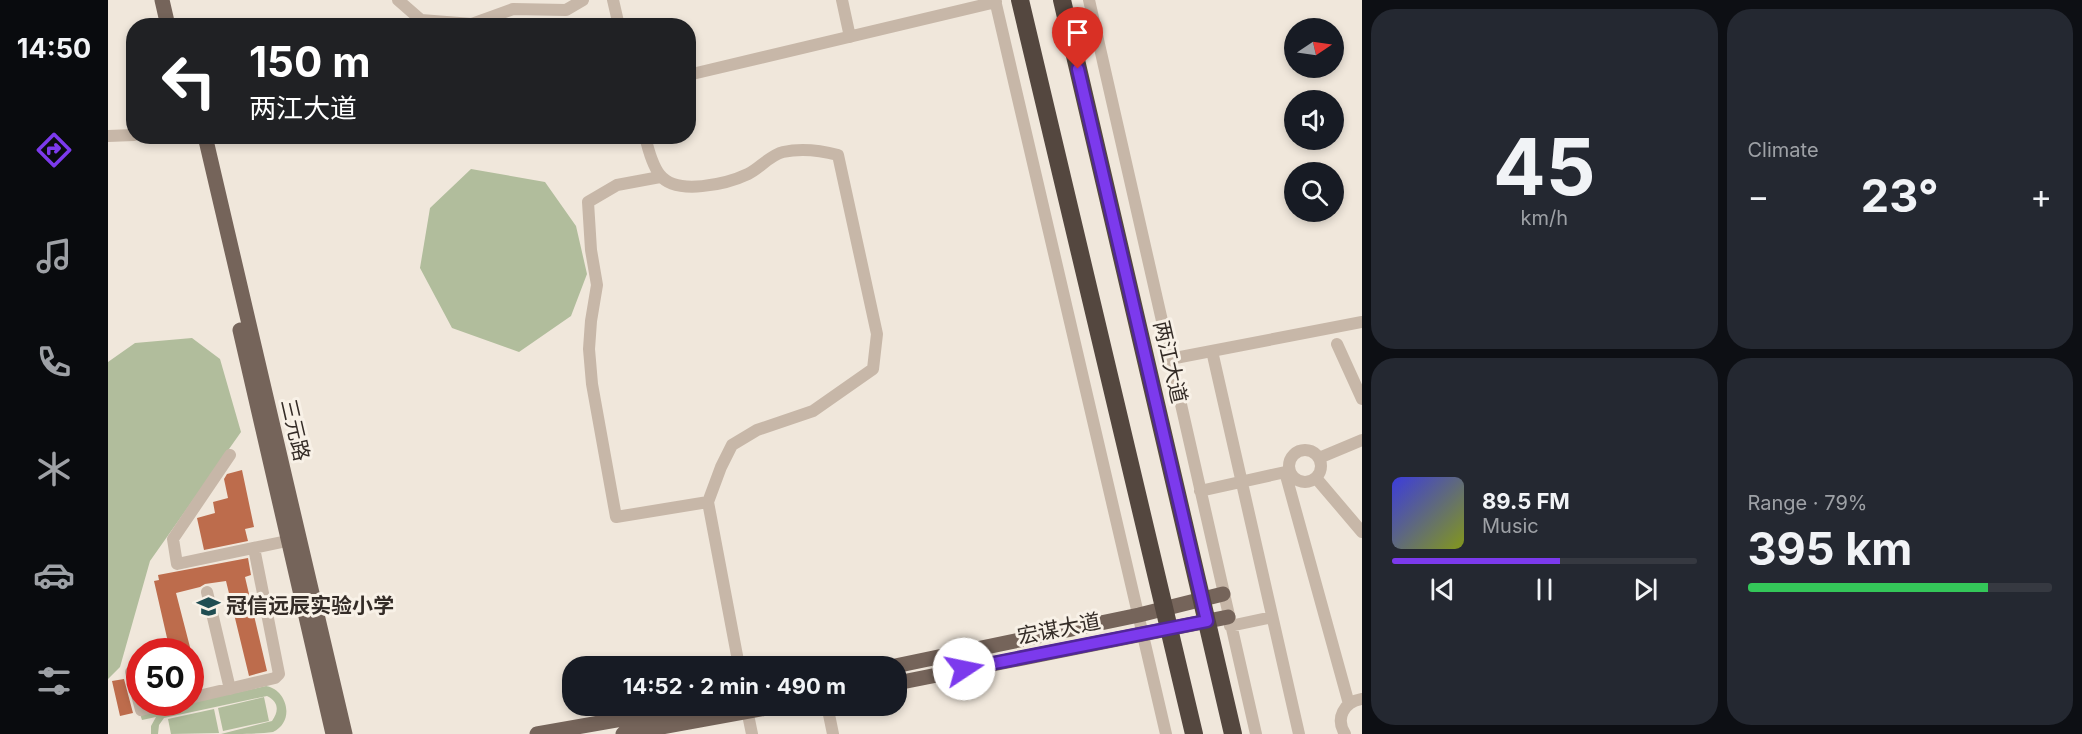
<!DOCTYPE html>
<html lang="en">
<head>
<meta charset="utf-8">
<style>
  :root { --surface:#171b24; --page:#242831; --text:#f1f3f6; --muted:#9ea1a6; --line:#363941; --accent:#7c3aed }
  body { margin:0; font-family:Inter,"Noto Sans SC",sans-serif; background:var(--page); color:var(--text); height:100vh; display:flex; flex-direction:column; font-size:22px; white-space:nowrap }
  * { box-sizing:border-box; margin:0 }
  p { font-size:20px; color:var(--muted) }
  .icon { flex:none; width:33px; height:33px; fill:none; stroke:currentColor; stroke-width:2; stroke-linecap:round; stroke-linejoin:round }
  .map { position:relative; flex:1; overflow:hidden }
  .details { display:flex; flex-direction:column; gap:9px; padding:9px; background:#0d0f14; width:720px }
  .details>* { flex:none }
  .banner { position:absolute; left:18px; top:18px; width:570px; height:126px; border-radius:24px; box-shadow:0 3px 9px #0003; background:#202124; color:#fff; overflow:hidden }
  .needle { width:39px; rotate:77deg }
  .buttons { position:absolute; left:1176px; top:18px; display:grid; gap:12px }
  .buttons a { display:grid; place-items:center; width:60px; height:60px; border-radius:50%; background:var(--surface); box-shadow:0 3px 9px #0003; font-size:30px }
  .speed { position:absolute; left:18px; top:638px; display:flex; gap:12px; font-size:30px; font-weight:700; text-align:center }
  .speed>* { display:grid; place-content:center; width:78px; height:78px; border-radius:50%; background:var(--surface); box-shadow:0 3px 9px #0003; line-height:1 }
  .speed .limit { border:9px solid #d22; background:#fff; color:#111 }
  .pin { position:absolute; display:grid; place-items:center; width:51px; height:51px; color:#fff; margin:-62px -26px; border-radius:50% 50% 50% 0; rotate:-45deg; box-shadow:0 0 6px #0007 }
  .pin .icon { rotate:45deg }
  .me { position:absolute; width:66px; margin:-33px; rotate:79deg; stroke-linejoin:round; filter:drop-shadow(0 0 4px #0008) }
  .turn { display:flex; align-items:center; gap:21px; height:126px; padding:0 24px; font-size:27px }
  .turn .icon { width:78px; height:78px; stroke-width:2.5 }
  .turn b { display:block; font-size:42px; line-height:51px }
  .big { font-size:45px; font-weight:700; line-height:1.1 }
  .details .tile { flex:1; display:flex; flex-direction:column; justify-content:center; gap:9px; min-width:0; padding:0 21px; border-radius:24px; background:var(--page) }
  .details .dial { align-items:center; gap:0 }
  .dial b { font-size:78px; line-height:1 }
  .song { display:flex; align-items:center; gap:18px }
  .cover { width:72px; height:72px; border-radius:9px; background:linear-gradient(135deg,hsl(240 70% 55%),hsl(70 70% 35%)) }
  .played { height:6px; border-radius:3px; background:linear-gradient(90deg,var(--accent) 55%,var(--line) 55%) }
  .keys { display:flex; justify-content:space-around; direction:ltr }
  .heat { display:flex; justify-content:space-between; align-items:center; font-size:33px; direction:ltr }
  .charge { height:9px; border-radius:4px; background:linear-gradient(90deg,#34c759 79%,var(--line) 0) }
  .details .tiles { flex:1; display:grid; gap:9px; grid-template-columns:repeat(2,1fr) }
  .trip { position:absolute; left:454px; top:656px; width:345px; height:60px; border-radius:24px; background:var(--surface); box-shadow:0 3px 9px #0003; font-weight:700; line-height:60px; text-align:center }
  main { display:flex; flex:1; min-height:0 }
  .tab-bar { display:flex; flex-direction:column; width:108px; justify-content:space-around; align-items:center; background:#090b0e; color:var(--muted) }
  .tab-bar .icon { width:42px; height:42px }
  .tab-bar .current { color:var(--accent) }
  .tab-bar b { font-size:27px; color:var(--text) }
  .map>svg:first-child { display:block }
</style>
</head>
<body>
<main>
<nav class="tab-bar">
<b>14:50</b>
<svg class="icon current" aria-label="directions" viewBox="0 0 24 24"><path d="M12 3l9 9-9 9-9-9zM9 14v-3h6M13 9l2 2-2 2"/></svg>
<svg class="icon" aria-label="music" viewBox="0 0 24 24"><path d="M9 18V5l10-2v13"/><circle cx="6" cy="18" r="3"/><circle cx="16" cy="16" r="3"/></svg>
<svg class="icon" aria-label="phone" viewBox="0 0 24 24"><path d="M5 4h4l2 5-3 2q2 4 5 5l2-3 5 2v4C11 20 4 13 5 4z"/></svg>
<svg class="icon" aria-label="climate" viewBox="0 0 24 24"><path d="M12 3v18M4 7l16 10M4 17L20 7"/></svg>
<svg class="icon" aria-label="car" viewBox="0 0 24 24"><path d="M5 17H2v-5l4-1 3-4h7l3 4 3 1v5h-3M9 17h6M6 11h13"/><circle cx="7" cy="17" r="2"/><circle cx="17" cy="17" r="2"/></svg>
<svg class="icon" aria-label="filters" viewBox="0 0 24 24"><path d="M4 7h16M4 17h16"/><circle cx="9" cy="7" r="2"/><circle cx="15" cy="17" r="2"/></svg>
</nav>
<div class="map">
<svg width="1254" height="734" viewBox="0 0 1254 734">
  <rect width="100%" height="100%" fill="#f0e7db"/>
  <path fill="#b1bd9c" d="M363 169 437 182 468 226 479 274 463 316 411 352 344 328 312 268 322 208Z
    M84 338 112 359 133 432 42 561 12 667 0 679V362L27 343Z
    M158 686C180 690 187 722 165 732 151 734 128 734 113 734L164 721C171 711 171 702 159 696L56 718 51 725 50 734H43V726L48 717 34 720 32 714Z
    M156 697 161 721 115 731 110 708Z
    M106 709 111 733 63 734 60 719Z"/>
  <path fill="#bd6c4c" d="M134 470 146 527 137 529 140 541 96 550 89 518 107 513 105 502 120 498 116 479 119 474Z
    M140 558 143 575 137 577 159 671 141 676 118 581 97 584 92 587 68 593 83 651H62L46 581 51 580 50 575Z
    M16 679 25 713 12 716 4 681Z"/>
  <g fill="none" stroke-linecap="round" stroke-linejoin="round">
    <path stroke="#c7b7a8" stroke-width="12" d="M290 0 313 20 364 24 405 9 458 10 475 0
      M505 0 511 26
      M734 0 742 37
      M887 0 1058 734
      M981 0 1148 734
      M580 75 888 2
      M0 136 26 135
      M537 136C540 149 544 165 552 175 568 196 619 184 640 174 651 169 662 155 675 152 694 148 711 150 730 155L769 334 765 369 705 411 649 430 624 445 613 467 600 502 631 666
      M552 177 509 185 480 202 483 250 489 285 483 321 481 349 484 384 508 517 600 502
      M1229 344 1254 399
      M1104 351 1191 734
      M1062 359 1254 322
      M1181 466a16 16 0 1 1 32 0a16 16 0 1 1-32 0Z
      M122 455 65 539 69 564 179 541
      M1211 458 1254 440
      M1177 472 1241 704
      M1208 478 1254 532
      M1092 491 1182 471
      M99 592 122 689
      M1122 626 1164 617
      M23 672 33 710 66 702
      M82 698 167 678 171 674 146 548
      M638 705 644 734
      M719 705 725 734
      M1237 734C1227 718 1236 702 1254 699"/>
    <path stroke="#75645a" stroke-width="15" d="M54 0 60 26
      M97 136 237 734
      M132 330 225 734
      M787 666 1031 615 1115 594
      M789 683 1120 617
      M429 734 594 705
      M515 734 675 705"/>
    <path stroke="#54473f" stroke-width="18" d="M912 0 1086 734
      M954 0 1125 734"/>
  </g>
  <g fill="none" stroke-linecap="round" stroke-linejoin="round">
    <defs>
      <path id="route" d="M856 669 1099 621 970 69"/>
    </defs>
    <use href="#route" stroke="#51269a" stroke-width="15"/>
    <use href="#route" stroke="#7c3aed" stroke-width="10"/>
  </g>
  <defs>
    <symbol id="school-bare" viewBox="-9 -9 18 18"><path d="M0-5L7-2L0 1L-7-2ZM-4 1L0 2.5L4 1V4Q0 6-4 4Z" fill="#204d52" stroke="#f8f1e7" stroke-width="2.5" paint-order="stroke"/></symbol>
  </defs>
  <g fill-rule="evenodd">
    <use href="#school-bare" x="84" y="590" width="33" height="33"/>
  </g>
  <g text-anchor="middle" stroke-width="6" stroke-linejoin="round" paint-order="stroke">
    <g font-size="21" fill="#342c27" stroke="#f8f1e7">
      <text transform="translate(1062 362) rotate(77)" y="7">两江大道</text>
      <text transform="translate(187 430) rotate(77)" y="7">三元路</text>
      <text transform="translate(951 629) rotate(-11)" y="7">宏谋大道</text>
    </g>
    <g font-size="21" font-weight="bold" fill="#342c27" stroke="#f8f1e7" text-anchor="start">
      <text x="118" y="613">冠信远辰实验小学</text>
    </g>
  </g>
</svg>
<div class="buttons">
<a><svg class="needle" viewBox="-14 -14 28 28"><path d="M0-13l5 13h-10z" fill="#e53935"/><path d="M0 13l5-13h-10z" fill="#9ea1a6"/></svg></a>
<a><svg class="icon" aria-label="sound" viewBox="0 0 24 24"><path d="M4 9h4l5-4v14l-5-4H4zM17 9q2 3 0 6"/></svg></a>
<a><svg class="icon" aria-label="search" viewBox="0 0 24 24"><circle cx="10" cy="10" r="6"/><path d="M15 15l6 6"/></svg></a>
</div>
<div class="speed"><div class="limit">50</div></div>
<div class="pin" style="left:970px;top:69px;background:#d93025"><svg class="icon" aria-label="arrive" viewBox="0 0 24 24"><path d="M6 21V4h12l-3 4 3 4H6"/></svg></div>
<svg class="me" style="left:856px;top:669px" viewBox="-20 -20 40 40"><circle r="19" fill="#fff"/><path d="M0-13L10 11 0 6-10 11z" fill="#7c3aed"/></svg>
<div class="trip">14:52 · 2 min · 490 m</div>
<div class="banner">
<div class="turn"><svg class="icon" aria-label="left" viewBox="0 0 24 24"><path d="M17 20v-9H6M10 6l-5 5 5 5"/></svg><div><b>150 m</b>两江大道</div></div>
</div>
</div>
<section class="details">
<div class="tiles">
<div class="tile dial"><b>45</b><p>km/h</p></div>
<div class="tile"><p>Climate</p>
<div class="heat"><a>−</a><b class="big">23°</b><a>+</a></div>
</div>
<div class="tile">
<div class="song"><i class="cover"></i><div><b>89.5 FM</b><p>Music</p></div></div>
<div class="played"></div>
<div class="keys"><svg class="icon" aria-label="previous" viewBox="0 0 24 24"><path d="M18 5L8 12l10 7zM5 5v14"/></svg><svg class="icon" aria-label="pause" viewBox="0 0 24 24"><path d="M8 5v14M16 5v14"/></svg><svg class="icon" aria-label="next" viewBox="0 0 24 24"><path d="M6 5l10 7-10 7zM19 5v14"/></svg></div>
</div>
<div class="tile"><p>Range · 79%</p><b class="big">395 km</b><div class="charge"></div></div>
</div>
</section>
</main>
</body>
</html>
